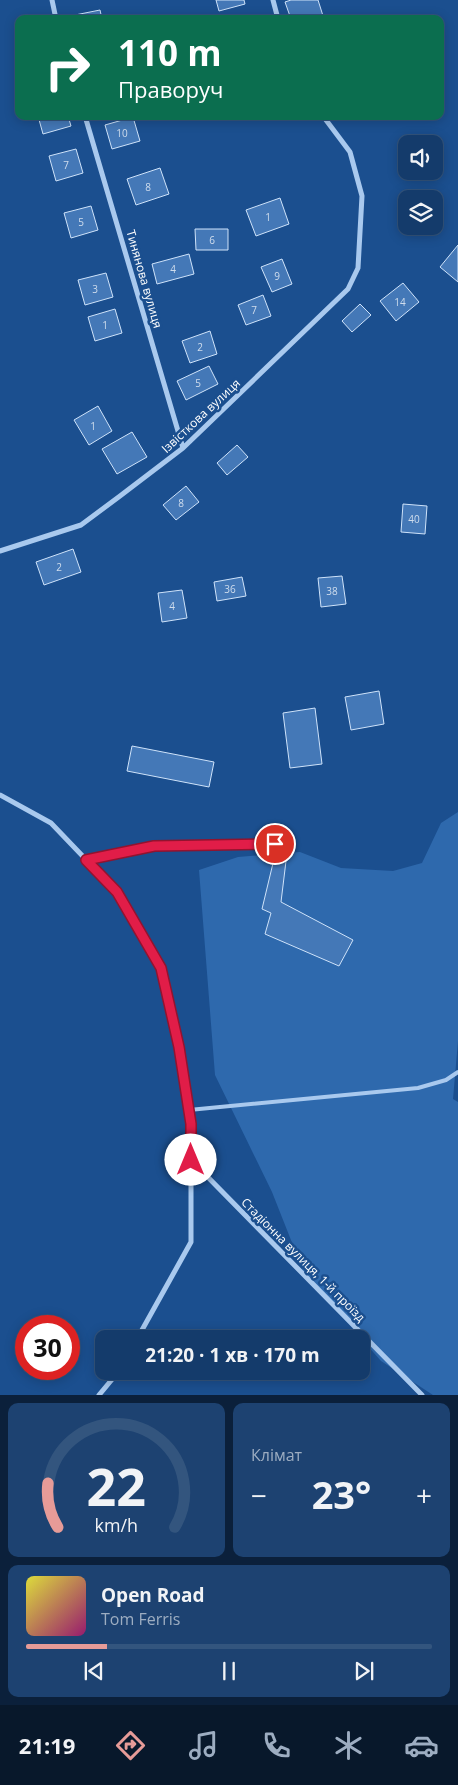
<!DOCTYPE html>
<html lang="uk">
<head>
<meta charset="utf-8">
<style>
  :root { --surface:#143b6b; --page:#1d4271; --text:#f1f3f6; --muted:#9dadc1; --line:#33557e; --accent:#e69b98 }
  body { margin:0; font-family:"Open Sans",sans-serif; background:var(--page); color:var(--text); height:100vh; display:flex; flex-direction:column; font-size:19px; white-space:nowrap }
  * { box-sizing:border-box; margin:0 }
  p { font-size:16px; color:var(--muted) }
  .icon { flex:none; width:28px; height:28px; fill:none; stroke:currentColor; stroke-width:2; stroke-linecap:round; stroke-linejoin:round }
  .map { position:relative; height:1395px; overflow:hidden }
  .details { display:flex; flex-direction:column; gap:8px; padding:8px; background:#0b203b; flex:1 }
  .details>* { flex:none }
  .hud { position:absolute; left:15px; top:15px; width:429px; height:105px; border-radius:10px; box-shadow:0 2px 12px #0003,0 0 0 1px var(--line); background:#0b6e4f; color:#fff; overflow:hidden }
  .controls { position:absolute; left:398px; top:135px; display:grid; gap:10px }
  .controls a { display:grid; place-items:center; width:45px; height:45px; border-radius:10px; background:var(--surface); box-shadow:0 2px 12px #0003,0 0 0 1px var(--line); font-size:25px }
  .speed { position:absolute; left:15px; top:1315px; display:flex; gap:10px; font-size:25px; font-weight:700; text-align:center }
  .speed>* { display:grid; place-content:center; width:65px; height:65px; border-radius:50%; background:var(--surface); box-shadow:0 2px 12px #0003,0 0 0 1px var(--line); line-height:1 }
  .speed .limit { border:8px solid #d22; background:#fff; color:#111 }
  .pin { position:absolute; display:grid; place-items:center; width:42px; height:42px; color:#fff; margin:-21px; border:2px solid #fff; border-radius:50%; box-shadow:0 1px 5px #0007 }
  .me { position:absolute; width:55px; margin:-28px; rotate:0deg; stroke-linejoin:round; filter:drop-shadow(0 0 4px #0008) }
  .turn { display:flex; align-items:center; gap:18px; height:105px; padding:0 20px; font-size:22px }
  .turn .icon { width:65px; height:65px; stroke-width:2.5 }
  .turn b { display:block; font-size:35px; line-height:42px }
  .big { font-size:38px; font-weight:700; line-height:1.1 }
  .details .tile { flex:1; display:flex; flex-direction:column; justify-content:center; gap:8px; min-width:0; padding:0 18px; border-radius:10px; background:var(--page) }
  .details .dial { align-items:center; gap:0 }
  .dial svg { height:130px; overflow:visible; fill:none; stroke:var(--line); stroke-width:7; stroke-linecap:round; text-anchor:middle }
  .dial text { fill:var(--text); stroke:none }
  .song { display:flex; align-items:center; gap:15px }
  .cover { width:60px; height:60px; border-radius:8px; background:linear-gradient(135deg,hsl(60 70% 55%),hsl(320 70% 35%)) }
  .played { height:5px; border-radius:2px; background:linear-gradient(90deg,var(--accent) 20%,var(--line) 20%) }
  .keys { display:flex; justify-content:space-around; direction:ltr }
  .heat { display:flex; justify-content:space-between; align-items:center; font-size:28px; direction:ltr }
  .details .tiles { flex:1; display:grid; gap:8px; grid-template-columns:1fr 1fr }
  .tile:last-child { grid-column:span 2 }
  .trip { position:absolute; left:95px; top:1330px; width:275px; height:50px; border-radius:10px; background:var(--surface); box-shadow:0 2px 12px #0003,0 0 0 1px var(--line); font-weight:700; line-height:50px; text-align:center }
  .tab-bar { display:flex; height:80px; justify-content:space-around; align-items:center; background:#08182b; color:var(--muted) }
  .tab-bar .icon { width:35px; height:35px }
  .tab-bar .active { color:var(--accent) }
  .tab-bar b { font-size:22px; color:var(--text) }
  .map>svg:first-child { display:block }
</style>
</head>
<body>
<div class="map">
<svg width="458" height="1395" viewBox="0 0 458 1395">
  <rect width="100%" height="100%" fill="#1b4f8f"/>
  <path fill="#2e69ad" d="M458 812V1041L453 1099 458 1102V1395H433L381 1361 304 1273 272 1192 215 1075 199 870 238 857 300 852 341 868 393 871 422 863 441 823Z"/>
  <path fill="#4478b7" stroke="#cfe3fa" d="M216 0H244L245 4 219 11Z
    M291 0H318L324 19H291L285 2Z
    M100 10 102 19H71L70 16Z
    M38 116H68L71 126 43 134Z
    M133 117 140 141 112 149 105 125Z
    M76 149 83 173 56 181 49 156Z
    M160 168 169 194 136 205 127 179Z
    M280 198 289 224 256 236 246 210Z
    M91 206 98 230 71 238 64 213Z
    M195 229H228V250H196Z
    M458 245V282L440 267Z
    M189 254 194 274 157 284 152 264Z
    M282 259 292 284 272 292 261 267Z
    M106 273 113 297 85 305 78 280Z
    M403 283 419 302 396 321 380 301Z
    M263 295 271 316 246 325 238 305Z
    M360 304 371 315 352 332 342 321Z
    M115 309 122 333 95 341 88 317Z
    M210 331 217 354 190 363 182 341Z
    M209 366 218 384 186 400 177 381Z
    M98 406 112 431 89 445 74 420Z
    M132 432 147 457 117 474 102 449Z
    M237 445 248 457 227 475 217 463Z
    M186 486 199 502 176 520 163 505Z
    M403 504 427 506 425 534 401 532Z
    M73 549 81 572 44 585 36 562Z
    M342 576 346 604 321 607 318 578Z
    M242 577 246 596 217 601 214 582Z
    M182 590 187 618 162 622 158 593Z
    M379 691 384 724 351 730 345 697Z
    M315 708 322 764 290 768 283 713Z
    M132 746 214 762 209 787 127 771Z
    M274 859 286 861 281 902 353 940 339 966 265 934 271 913 262 909Z"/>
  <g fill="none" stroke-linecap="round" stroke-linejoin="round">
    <path stroke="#a9c9ee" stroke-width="4" d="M87 860 154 846 275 844
      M189 1110 418 1088 446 1080 458 1072"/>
    <path stroke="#a9c9ee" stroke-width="5" d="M52 0 56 19
      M273 0 278 19
      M85 116 183 448
      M0 551 81 525 120 496 183 448 348 289 358 268 362 196 350 152 323 116
      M0 795 51 823 117 892 161 968 179 1047 191 1124V1242L137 1339
      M191 1160 422 1395
      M99 1395 119 1371"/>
  </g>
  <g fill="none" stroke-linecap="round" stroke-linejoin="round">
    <defs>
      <path id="route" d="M191 1160V1124L179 1047 161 968 117 892 86 860 154 846 275 844"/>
    </defs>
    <use href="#route" stroke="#92132f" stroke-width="12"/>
    <use href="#route" stroke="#e11d48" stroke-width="9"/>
  </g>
  <g text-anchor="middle" stroke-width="5" stroke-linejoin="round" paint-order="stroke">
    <g font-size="10" fill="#d0dded">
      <text x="122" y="137">10</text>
      <text x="66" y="169">7</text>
      <text x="148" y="191">8</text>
      <text x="268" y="221">1</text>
      <text x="81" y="226">5</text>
      <text x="212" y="244">6</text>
      <text x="173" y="273">4</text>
      <text x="277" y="280">9</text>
      <text x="95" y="293">3</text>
      <text x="400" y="306">14</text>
      <text x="254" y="314">7</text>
      <text x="105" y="329">1</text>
      <text x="200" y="351">2</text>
      <text x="198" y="387">5</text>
      <text x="93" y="430">1</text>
      <text x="181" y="507">8</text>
      <text x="414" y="523">40</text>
      <text x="59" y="571">2</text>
      <text x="230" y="593">36</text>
      <text x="332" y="595">38</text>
      <text x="172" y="610">4</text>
    </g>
    <g font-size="12" fill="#fff" stroke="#1b4f8f">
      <text transform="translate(144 279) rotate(74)" y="4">Тинянова вулиця</text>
      <text transform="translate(201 416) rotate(-43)" y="4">Iзвiсткова вулиця</text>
      <text transform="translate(303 1260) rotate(45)" y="4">Стадіонна вулиця, 1-й проїзд</text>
    </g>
  </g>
</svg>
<div class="controls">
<a><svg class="icon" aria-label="sound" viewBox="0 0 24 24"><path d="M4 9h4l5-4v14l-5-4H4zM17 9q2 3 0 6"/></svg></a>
<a><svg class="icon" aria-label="layers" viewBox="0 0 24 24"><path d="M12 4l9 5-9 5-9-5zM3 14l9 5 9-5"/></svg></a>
</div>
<div class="speed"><div class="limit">30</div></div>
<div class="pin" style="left:275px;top:844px;background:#d93025"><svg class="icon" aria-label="arrive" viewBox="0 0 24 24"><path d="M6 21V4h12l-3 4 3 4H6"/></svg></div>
<svg class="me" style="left:191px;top:1160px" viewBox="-20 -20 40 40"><circle r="19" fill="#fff"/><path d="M0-13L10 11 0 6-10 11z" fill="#e11d48"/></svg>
<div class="trip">21:20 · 1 хв · 170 m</div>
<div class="hud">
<div class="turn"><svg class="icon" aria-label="right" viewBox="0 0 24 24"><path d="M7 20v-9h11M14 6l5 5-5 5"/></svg><div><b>110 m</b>Праворуч</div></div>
</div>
</div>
<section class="details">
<div class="tiles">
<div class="tile dial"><svg viewBox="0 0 100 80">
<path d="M14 69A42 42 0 1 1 86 69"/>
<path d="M14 69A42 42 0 0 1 8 42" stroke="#e69b98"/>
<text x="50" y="56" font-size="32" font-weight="700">22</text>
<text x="50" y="72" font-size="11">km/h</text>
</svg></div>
<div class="tile"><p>Клімат</p>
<div class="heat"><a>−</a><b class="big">23°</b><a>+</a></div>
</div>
<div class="tile">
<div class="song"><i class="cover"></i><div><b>Open Road</b><p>Tom Ferris</p></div></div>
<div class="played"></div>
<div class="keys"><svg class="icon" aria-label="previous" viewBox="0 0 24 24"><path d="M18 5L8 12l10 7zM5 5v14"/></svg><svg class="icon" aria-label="pause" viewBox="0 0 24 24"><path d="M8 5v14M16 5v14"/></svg><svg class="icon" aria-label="next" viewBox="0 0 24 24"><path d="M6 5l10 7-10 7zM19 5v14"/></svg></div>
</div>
</div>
</section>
<nav class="tab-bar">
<b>21:19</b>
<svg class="icon active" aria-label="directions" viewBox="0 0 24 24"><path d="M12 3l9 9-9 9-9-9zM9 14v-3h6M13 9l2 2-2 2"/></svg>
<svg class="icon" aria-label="music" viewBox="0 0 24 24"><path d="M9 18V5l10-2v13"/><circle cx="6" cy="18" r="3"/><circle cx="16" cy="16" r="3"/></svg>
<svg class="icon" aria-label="phone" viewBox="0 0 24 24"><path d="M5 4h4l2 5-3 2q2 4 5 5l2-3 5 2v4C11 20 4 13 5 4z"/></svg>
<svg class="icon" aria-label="climate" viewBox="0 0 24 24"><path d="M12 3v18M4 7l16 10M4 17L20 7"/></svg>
<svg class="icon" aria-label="car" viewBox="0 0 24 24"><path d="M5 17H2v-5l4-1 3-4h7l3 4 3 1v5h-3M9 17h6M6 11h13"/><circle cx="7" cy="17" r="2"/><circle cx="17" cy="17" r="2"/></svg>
</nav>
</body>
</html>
